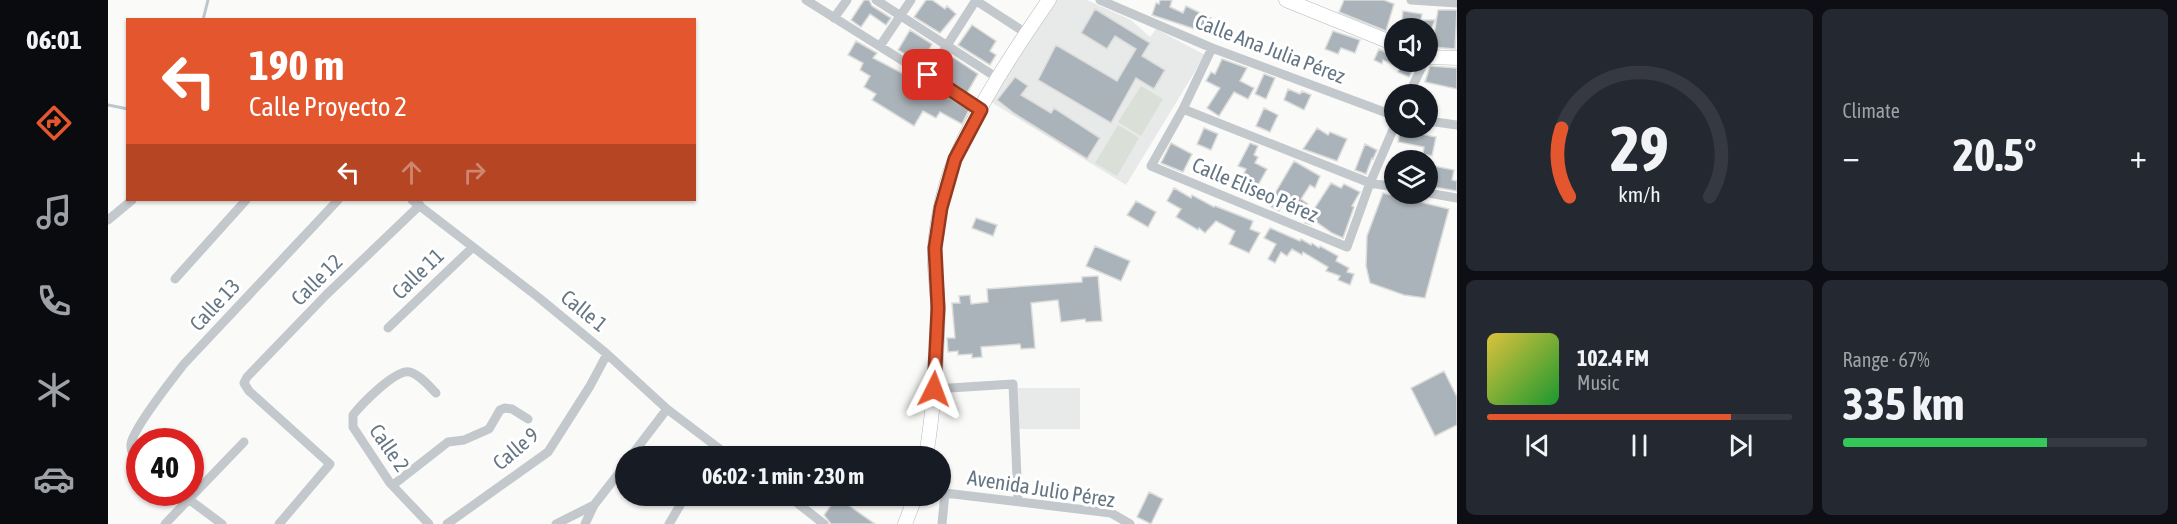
<!DOCTYPE html>
<html lang="en">
<head>
<meta charset="utf-8">
<style>
  :root { --surface:#171b24; --page:#242831; --text:#f1f3f6; --muted:#9ea1a6; --line:#363941; --accent:#e4572e }
  body { margin:0; font-family:"Asap Condensed",sans-serif; background:var(--page); color:var(--text); height:100vh; display:flex; flex-direction:column; font-size:22px; white-space:nowrap }
  * { box-sizing:border-box; margin:0 }
  p { font-size:20px; color:var(--muted) }
  .icon { flex:none; width:33px; height:33px; fill:none; stroke:currentColor; stroke-width:2; stroke-linecap:round; stroke-linejoin:round }
  .map { position:relative; flex:1; overflow:hidden }
  .sheet { display:flex; flex-direction:column; gap:9px; padding:9px; background:#0d0f14; width:720px }
  .sheet>* { flex:none }
  .hud { position:absolute; left:18px; top:18px; width:570px; height:183px; border-radius:0px; box-shadow:0 2px 4px #0004; background:#e4572e; color:#fff; overflow:hidden }
  .controls { position:absolute; left:1276px; top:18px; display:grid; gap:12px }
  .controls a { display:grid; place-items:center; width:54px; height:54px; border-radius:50%; background:var(--surface); box-shadow:0 2px 4px #0004; font-size:30px }
  .speed { position:absolute; left:18px; top:428px; display:flex; gap:12px; font-size:30px; font-weight:700; text-align:center }
  .speed>* { display:grid; place-content:center; width:78px; height:78px; border-radius:50%; background:var(--surface); box-shadow:0 2px 4px #0004; line-height:1 }
  .speed .limit { border:9px solid #d22; background:#fff; color:#111 }
  .pin { position:absolute; display:grid; place-items:center; width:51px; height:51px; color:#fff; margin:-26px; border-radius:12px; box-shadow:0 3px 9px #0006 }
  .me { position:absolute; width:66px; margin:-33px; rotate:3deg; stroke-linejoin:round; filter:drop-shadow(0 0 4px #0008) }
  .turn { display:flex; align-items:center; gap:21px; height:126px; padding:0 24px; font-size:27px }
  .turn .icon { width:78px; height:78px; stroke-width:2.5 }
  .turn b { display:block; font-size:42px; line-height:51px }
  .lanes { display:flex; align-items:center; height:57px; padding:0 24px; background:#0003; justify-content:center; gap:30px; direction:ltr }
  .lanes .off { opacity:.35 }
  .big { font-size:45px; font-weight:700; line-height:1.1 }
  .sheet .card { flex:1; display:flex; flex-direction:column; justify-content:center; gap:9px; min-width:0; padding:0 21px; border-radius:9px; background:var(--page) }
  .sheet .dial { align-items:center; gap:0 }
  .dial svg { height:156px; overflow:visible; fill:none; stroke:var(--line); stroke-width:7; stroke-linecap:round; text-anchor:middle }
  .dial text { fill:var(--text); stroke:none }
  .song { display:flex; align-items:center; gap:18px }
  .cover { width:72px; height:72px; border-radius:9px; background:linear-gradient(135deg,hsl(50 70% 55%),hsl(130 70% 35%)) }
  .played { height:6px; border-radius:3px; background:linear-gradient(90deg,var(--accent) 80%,var(--line) 80%) }
  .keys { display:flex; justify-content:space-around; direction:ltr }
  .heat { display:flex; justify-content:space-between; align-items:center; font-size:33px; direction:ltr }
  .charge { height:9px; border-radius:4px; background:linear-gradient(90deg,#34c759 67%,var(--line) 0) }
  .sheet .tiles { flex:1; display:grid; gap:9px; grid-template-columns:repeat(2,1fr) }
  .trip { position:absolute; left:507px; top:446px; width:336px; height:60px; border-radius:30px; background:var(--surface); box-shadow:0 2px 4px #0004; font-weight:700; line-height:60px; text-align:center }
  main { display:flex; flex:1; min-height:0 }
  .tab-bar { display:flex; flex-direction:column; width:108px; justify-content:space-around; align-items:center; background:#090b0e; color:var(--muted) }
  .tab-bar .icon { width:42px; height:42px }
  .tab-bar .active { color:var(--accent) }
  .tab-bar b { font-size:27px; color:var(--text) }
  .map>svg:first-child { display:block }
</style>
</head>
<body>
<main>
<nav class="tab-bar">
<b>06:01</b>
<svg class="icon active" aria-label="directions" viewBox="0 0 24 24"><path d="M12 3l9 9-9 9-9-9zM9 14v-3h6M13 9l2 2-2 2"/></svg>
<svg class="icon" aria-label="music" viewBox="0 0 24 24"><path d="M9 18V5l10-2v13"/><circle cx="6" cy="18" r="3"/><circle cx="16" cy="16" r="3"/></svg>
<svg class="icon" aria-label="phone" viewBox="0 0 24 24"><path d="M5 4h4l2 5-3 2q2 4 5 5l2-3 5 2v4C11 20 4 13 5 4z"/></svg>
<svg class="icon" aria-label="climate" viewBox="0 0 24 24"><path d="M12 3v18M4 7l16 10M4 17L20 7"/></svg>
<svg class="icon" aria-label="car" viewBox="0 0 24 24"><path d="M5 17H2v-5l4-1 3-4h7l3 4 3 1v5h-3M9 17h6M6 11h13"/><circle cx="7" cy="17" r="2"/><circle cx="17" cy="17" r="2"/></svg>
</nav>
<div class="map">
<svg width="1349" height="524" viewBox="0 0 1349 524">
  <rect width="100%" height="100%" fill="#fafaf8"/>
  <path fill="#e8e9e9" d="M947 0H979L1023 20 1042 37 1048 29 1097 55 1018 185 883 102 914 48Z
    M910 388H972V429H911Z"/>
  <path fill="#dadfd7" d="M1033 86 1055 99 1033 136 1010 122Z
    M1010 125 1031 138 1009 176 987 163Z"/>
  <g fill="none" stroke-linecap="round" stroke-linejoin="round">
    <path stroke="#bbc7cb" stroke-width="3" d="M95 20 100 0
      M0 105 20 109"/>
  </g>
  <path fill="#aab3b9" stroke="#dcdcda" stroke-width="1.5" d="M756 0H761L764 6 783 18 778 25 762 14 753 27 743 20Z
    M818 0H824L837 9 839 6 848 14 832 33 806 17Z
    M1052 0H1064L1062 7 1075 13 1078 6 1103 18 1099 33 1044 15 1048 3 1051 4Z
    M1236 0H1276L1286 4 1278 31 1231 12Z
    M987 9 1042 43 1034 56 1057 70 1046 89 1028 78 1003 123 930 80 948 45 1009 81 1028 49 1007 36 999 49 973 33Z
    M1330 10H1349L1347 49 1324 47Z
    M1295 11 1314 14 1313 20H1327L1324 28 1293 27Z
    M864 25 888 41 882 51 888 55 882 65 850 45Z
    M802 30 824 44 813 64 790 50Z
    M1225 31 1252 40 1247 53 1233 48 1230 54 1217 49Z
    M748 41 769 53 765 58 807 80 808 77 861 110 854 124 832 112 828 118 815 111 806 126 764 100 768 94 756 87 762 76 752 70 755 63 740 55Z
    M1271 49 1287 57V62H1309L1301 77 1290 72 1292 68 1275 60 1274 64 1266 60Z
    M843 56 870 74 859 93 832 76Z
    M1114 59 1139 68 1132 81 1146 88 1140 99 1126 92 1111 116 1099 108 1112 88 1098 81 1103 72 1107 74Z
    M1322 66 1349 68V89L1317 82Z
    M1156 74 1167 78 1158 99 1147 94Z
    M907 77 920 86 913 95 943 113 946 108 992 138 979 159 907 114 889 100Z
    M1180 89 1192 94 1194 91 1203 95 1196 110 1176 100Z
    M1156 108 1170 115 1162 132 1148 126Z
    M1096 128 1110 134 1103 150 1089 144Z
    M1209 128 1220 135 1222 132 1239 139 1229 161 1195 149Z
    M1295 128 1314 131 1313 134 1328 137 1324 156 1315 154 1316 147 1290 142 1292 131Z
    M1063 143 1084 154 1075 172 1053 163Z
    M1142 143 1150 146 1146 155 1150 157 1147 163 1159 169 1145 194 1130 187 1138 169 1130 166Z
    M1257 144 1269 150 1265 159 1264 158 1258 174 1247 170Z
    M1186 161 1212 176 1207 188 1202 185 1193 199 1200 204 1195 216 1175 204 1171 211 1160 205Z
    M1326 166 1346 170 1344 180 1349 181V191L1320 186V178H1324Z
    M1223 183 1233 188 1236 184 1252 192 1244 206 1246 207 1235 238 1224 233 1207 221 1204 225 1197 223Z
    M1066 188 1083 198 1084 195 1106 207 1107 206 1145 221 1142 229 1152 233 1141 253 1121 244 1127 231 1108 221 1097 233 1091 228 1090 230 1068 217 1073 209 1059 201Z
    M1275 193 1341 209 1317 298 1296 295 1262 283 1258 266 1259 236Z
    M1028 201 1048 212 1040 227 1019 215Z
    M868 218 889 225 885 236 864 228Z
    M1162 228 1192 241 1193 239 1203 245 1204 243 1211 248 1212 246 1230 256 1228 261 1241 268 1239 272 1246 274 1242 285 1230 280 1232 276 1218 271 1220 267 1195 252 1194 255 1184 249 1179 256 1173 252 1167 263 1160 259 1168 244 1156 238Z
    M987 246 1022 261 1013 281 978 266Z
    M990 276 994 321 978 322 977 319 953 322 950 300 923 303 927 348 913 349 912 344 873 347 874 357 864 358V354L850 355V351L840 352 839 338H847L844 303H852L851 296 862 295 863 304 880 302 879 289 974 282V277Z
    M1336 371 1349 397V425L1327 436 1303 388Z
    M1041 492 1055 499 1043 524 1029 517Z
    M729 497 767 524H723L716 515Z"/>
  <g fill="none" stroke-linecap="round" stroke-linejoin="round">
    <defs>
      <path id="secondary" d="M1178 0 1287 44
        M1320 57 1349 58
        M818 456C826 408 829 359 830 310 830 289 825 267 827 246 829 219 837 182 848 157 872 102 907 49 941 0
        M797 524 808 495"/>
    </defs>
    <use href="#secondary" stroke="#b3babf" stroke-width="15"/>
    <path stroke="#c3c8cc" stroke-width="9" d="M698 0 873 110
      M768 0 891 79
      M867 0 918 33
      M992 0 1104 48 1287 116
      M1303 0 1349 3
      M726 18 739 0
      M772 46 803 0
      M1104 48 1075 109 1043 166 1239 247 1262 183 1287 125
      M820 75 868 0
      M1301 94 1316 62
      M1075 109 1262 183 1287 187
      M1320 121 1349 125
      M1320 193 1349 198
      M304 200 430 297 499 354 559 409 621 456
      M0 220 24 200
      M67 279 138 200
      M280 328 365 247
      M826 389 905 384 910 501
      M523 456 559 409
      M32 461C27 457 22 451 23 444 25 429 65 378 76 364L230 200
      M285 485 340 442 356 440 381 429 392 410 397 408 404 409 420 419
      M71 492 114 524
      M679 495 716 524
      M57 524 136 442
      M171 524 222 464 141 391 136 383 139 377 218 295 312 205
      M321 524 282 483 245 427V415C253 405 288 368 302 372 312 375 321 386 328 393
      M339 524 440 452 482 386 499 354
      M448 524 486 505
      M477 524 486 505 518 464
      M561 524 578 495
      M834 524 837 493 1003 513 1022 524"/>
    <use href="#secondary" stroke="#fff" stroke-width="14"/>
  </g>
  <g fill="none" stroke-linecap="round" stroke-linejoin="round">
    <defs>
      <path id="route" d="M820 75 873 110 847 159 833 208 827 248 830 308 826 389"/>
    </defs>
    <use href="#route" stroke="#94391e" stroke-width="15"/>
    <use href="#route" stroke="#e4572e" stroke-width="10"/>
  </g>
  <g text-anchor="middle" stroke-width="6" stroke-linejoin="round" paint-order="stroke">
    <g font-size="21" fill="#657683" stroke="#fff">
      <text transform="translate(1162 49) rotate(21)" y="7">Calle Ana Julia Pérez</text>
      <text transform="translate(1147 190) rotate(23)" y="7">Calle Eliseo Pérez</text>
      <text transform="translate(310 274) rotate(-44)" y="7">Calle 11</text>
      <text transform="translate(209 280) rotate(-45)" y="7">Calle 12</text>
      <text transform="translate(107 305) rotate(-47)" y="7">Calle 13</text>
      <text transform="translate(476 311) rotate(39)" y="7">Calle 1</text>
      <text transform="translate(281 448) rotate(55)" y="7">Calle 2</text>
      <text transform="translate(408 449) rotate(-40)" y="7">Calle 9</text>
      <text transform="translate(933 489) rotate(9)" y="7">Avenida Julio Pérez</text>
    </g>
  </g>
</svg>
<div class="controls">
<a><svg class="icon" aria-label="sound" viewBox="0 0 24 24"><path d="M4 9h4l5-4v14l-5-4H4zM17 9q2 3 0 6"/></svg></a>
<a><svg class="icon" aria-label="search" viewBox="0 0 24 24"><circle cx="10" cy="10" r="6"/><path d="M15 15l6 6"/></svg></a>
<a><svg class="icon" aria-label="layers" viewBox="0 0 24 24"><path d="M12 4l9 5-9 5-9-5zM3 14l9 5 9-5"/></svg></a>
</div>
<div class="speed"><div class="limit">40</div></div>
<div class="pin" style="left:820px;top:75px;background:#d93025"><svg class="icon" aria-label="arrive" viewBox="0 0 24 24"><path d="M6 21V4h12l-3 4 3 4H6"/></svg></div>
<svg class="me" style="left:826px;top:389px" viewBox="-20 -20 40 40"><path d="M0-17L14 15 0 8-14 15z" fill="#e4572e" stroke="#fff" stroke-width="4"/></svg>
<div class="trip">06:02 · 1 min · 230 m</div>
<div class="hud">
<div class="turn"><svg class="icon" aria-label="left" viewBox="0 0 24 24"><path d="M17 20v-9H6M10 6l-5 5 5 5"/></svg><div><b>190 m</b>Calle Proyecto 2</div></div>
<div class="lanes"><svg class="icon" aria-label="left" viewBox="0 0 24 24"><path d="M17 20v-9H6M10 6l-5 5 5 5"/></svg><svg class="icon off" aria-label="ahead" viewBox="0 0 24 24"><path d="M12 20V5M6 11l6-6 6 6"/></svg><svg class="icon off" aria-label="right" viewBox="0 0 24 24"><path d="M7 20v-9h11M14 6l5 5-5 5"/></svg></div>
</div>
</div>
<section class="sheet">
<div class="tiles">
<div class="card dial"><svg viewBox="0 0 100 80">
<path d="M14 69A42 42 0 1 1 86 69"/>
<path d="M14 69A42 42 0 0 1 10 34" stroke="#e4572e"/>
<text x="50" y="56" font-size="32" font-weight="700">29</text>
<text x="50" y="72" font-size="11">km/h</text>
</svg></div>
<div class="card"><p>Climate</p>
<div class="heat"><a>−</a><b class="big">20.5°</b><a>+</a></div>
</div>
<div class="card">
<div class="song"><i class="cover"></i><div><b>102.4 FM</b><p>Music</p></div></div>
<div class="played"></div>
<div class="keys"><svg class="icon" aria-label="previous" viewBox="0 0 24 24"><path d="M18 5L8 12l10 7zM5 5v14"/></svg><svg class="icon" aria-label="pause" viewBox="0 0 24 24"><path d="M8 5v14M16 5v14"/></svg><svg class="icon" aria-label="next" viewBox="0 0 24 24"><path d="M6 5l10 7-10 7zM19 5v14"/></svg></div>
</div>
<div class="card"><p>Range · 67%</p><b class="big">335 km</b><div class="charge"></div></div>
</div>
</section>
</main>
</body>
</html>
